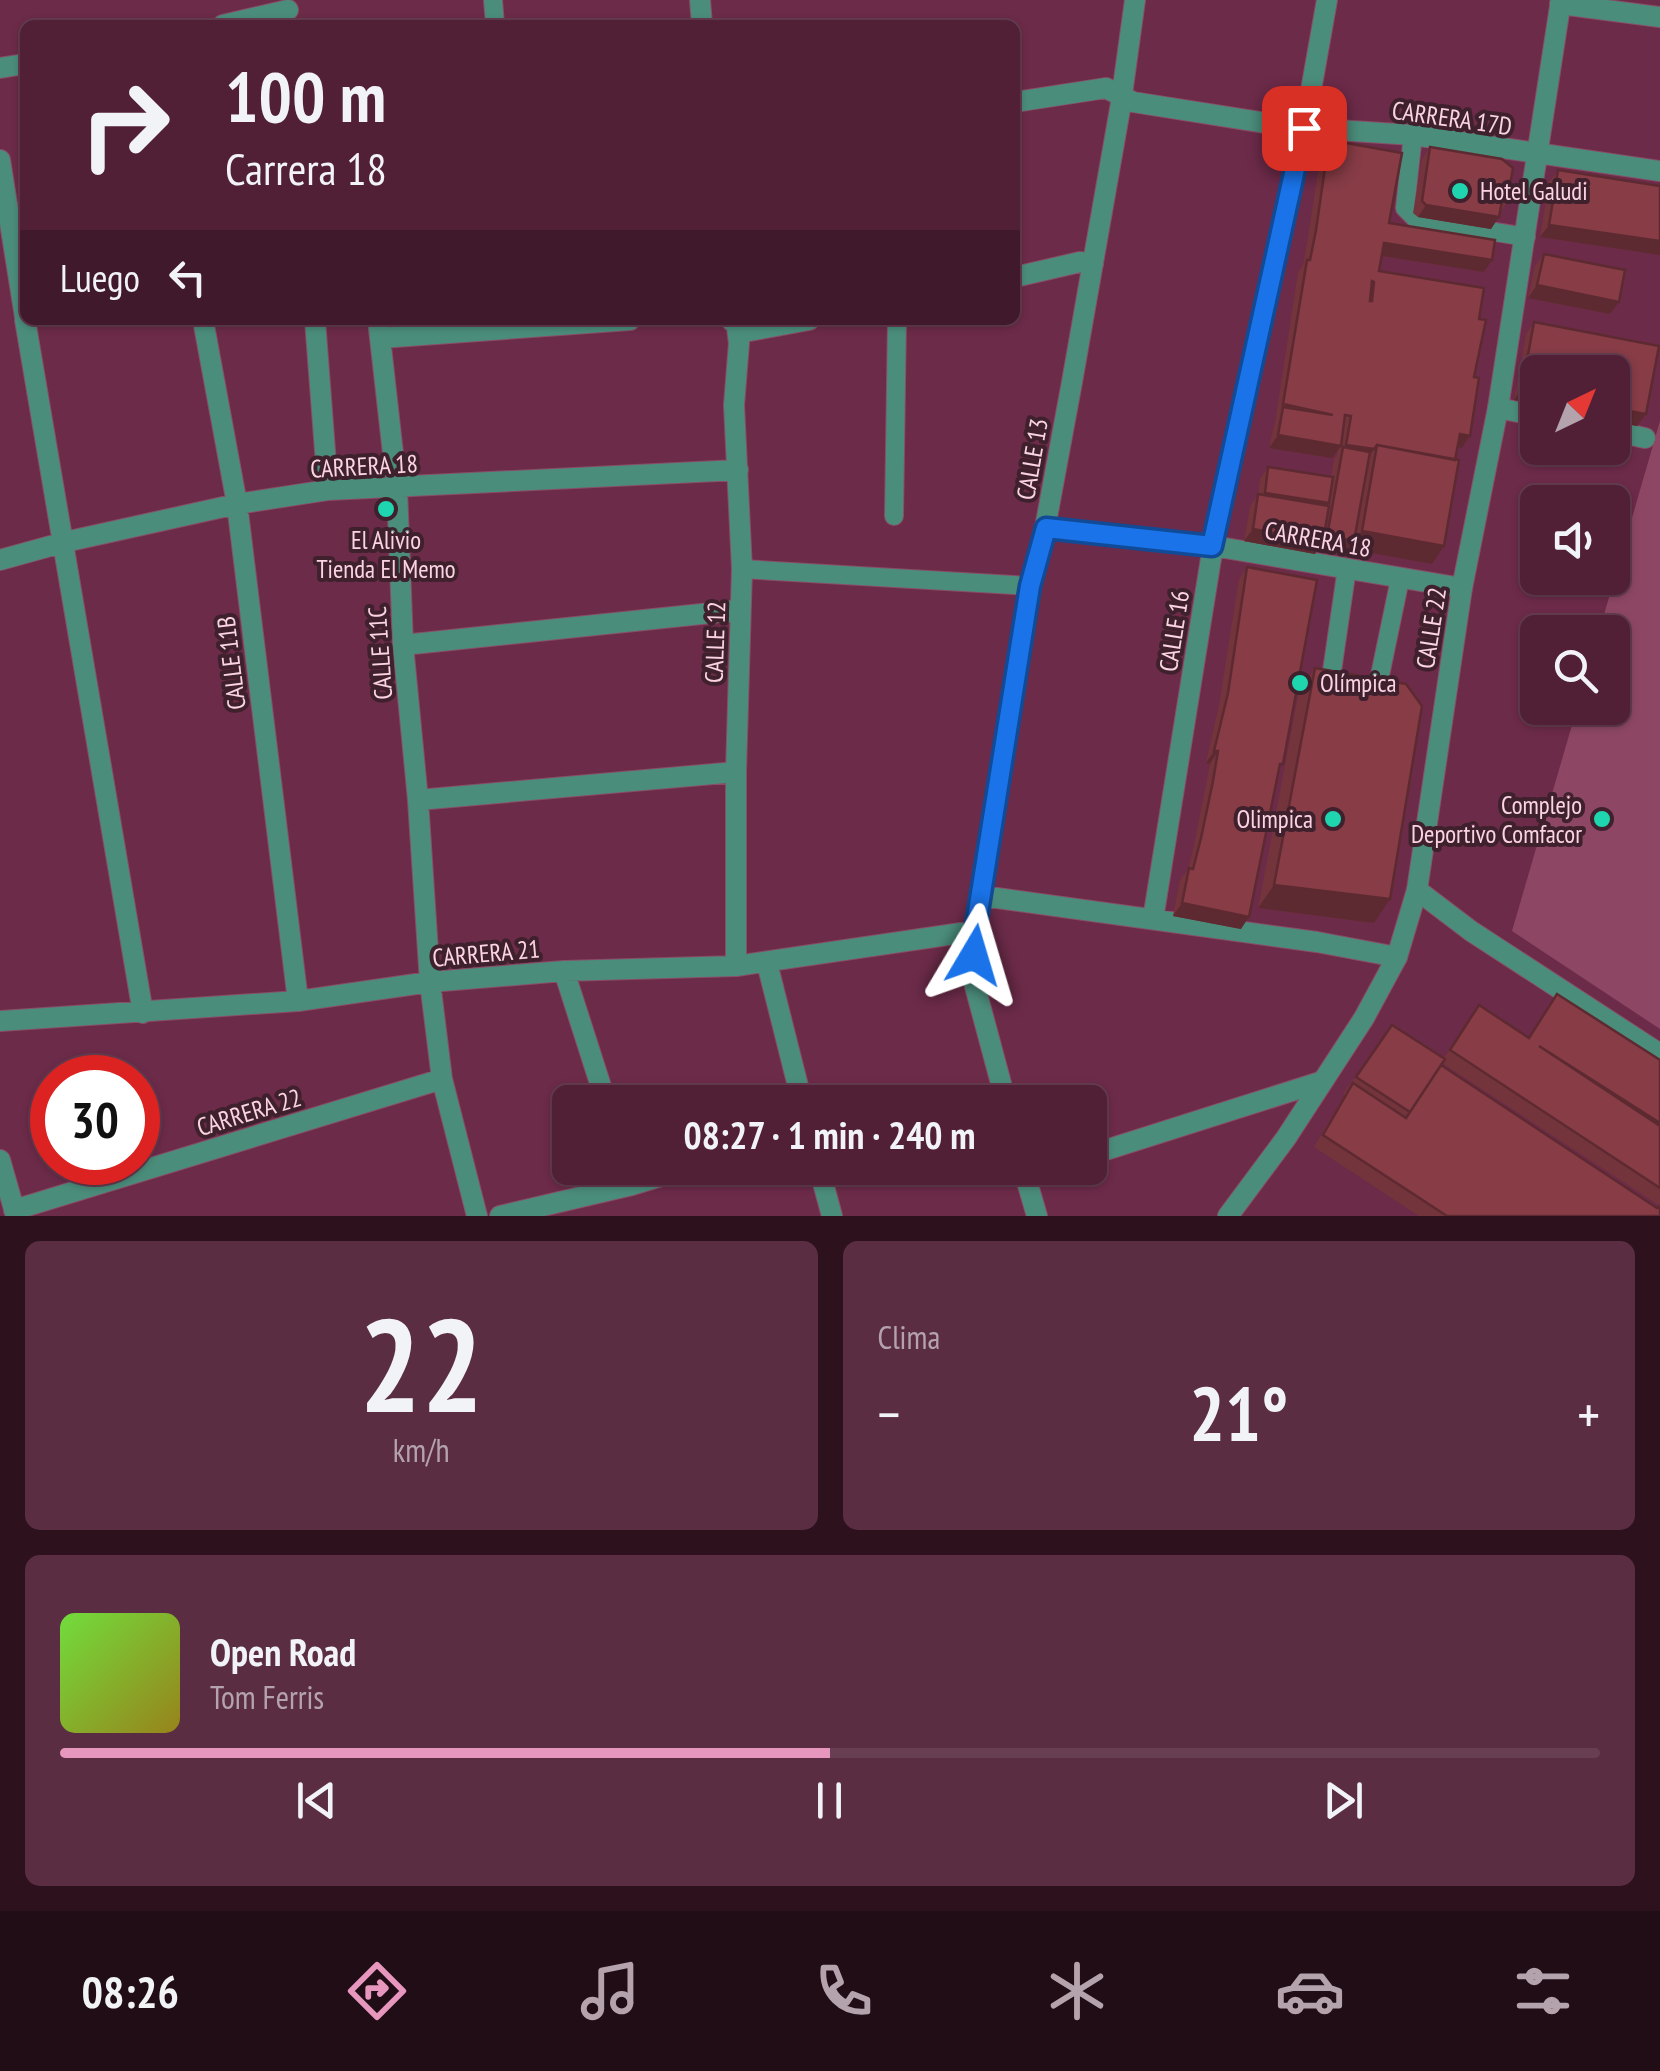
<!DOCTYPE html>
<html lang="es">
<head>
<meta charset="utf-8">
<style>
  :root { --surface:#512037; --page:#5b2d42; --text:#f1f3f6; --muted:#b4a3ad; --line:#673e52; --accent:#e797bd }
  body { margin:0; font-family:"PT Sans Narrow",sans-serif; background:var(--page); color:var(--text); height:100vh; display:flex; flex-direction:column; font-size:38px; white-space:nowrap }
  * { box-sizing:border-box; margin:0 }
  p { font-size:32px; color:var(--muted) }
  .icon { flex:none; width:55px; height:55px; fill:none; stroke:currentColor; stroke-width:2; stroke-linecap:round; stroke-linejoin:round }
  .map { position:relative; height:1216px; overflow:hidden }
  .details { display:flex; flex-direction:column; gap:25px; padding:25px; background:#2d121e; flex:1 }
  .details>* { flex:none }
  .banner { position:absolute; left:20px; top:20px; width:1000px; height:305px; border-radius:15px; box-shadow:0 2px 8px #0004,0 0 0 2px var(--line); background:#512037; color:var(--text); overflow:hidden }
  .needle { width:65px; rotate:43deg }
  .buttons { position:absolute; left:1520px; top:355px; display:grid; gap:20px }
  .buttons a { display:grid; place-items:center; width:110px; height:110px; border-radius:15px; background:var(--surface); box-shadow:0 2px 8px #0004,0 0 0 2px var(--line); font-size:50px }
  .speed { position:absolute; left:30px; top:1055px; display:flex; gap:20px; font-size:50px; font-weight:700; text-align:center }
  .speed>* { display:grid; place-content:center; width:130px; height:130px; border-radius:50%; background:var(--surface); box-shadow:0 2px 8px #0004,0 0 0 2px var(--line); line-height:1 }
  .speed .limit { border:15px solid #d22; background:#fff; color:#111 }
  .pin { position:absolute; display:grid; place-items:center; width:85px; height:85px; color:#fff; margin:-42px; border-radius:20px; box-shadow:0 5px 15px #0006 }
  .me { position:absolute; width:110px; margin:-55px; rotate:7deg; stroke-linejoin:round; filter:drop-shadow(0 0 8px #0008) }
  .turn { display:flex; align-items:center; gap:35px; height:210px; padding:0 40px; font-size:45px }
  .turn .icon { width:130px; height:130px; stroke-width:2.5 }
  .turn b { display:block; font-size:70px; line-height:85px }
  .then { display:flex; align-items:center; height:95px; padding:0 40px; background:#0003; gap:20px; font-size:38px }
  .big { font-size:75px; font-weight:600; line-height:1.1 }
  .details .card { flex:1; display:flex; flex-direction:column; justify-content:center; gap:15px; min-width:0; padding:0 35px; border-radius:15px; background:var(--page) }
  .details .dial { align-items:center; gap:0 }
  .dial b { font-size:130px; line-height:1 }
  .song { display:flex; align-items:center; gap:30px }
  .cover { width:120px; height:120px; border-radius:15px; background:linear-gradient(135deg,hsl(100 70% 55%),hsl(50 70% 35%)) }
  .played { height:10px; border-radius:5px; background:linear-gradient(90deg,var(--accent) 50%,var(--line) 50%) }
  .keys { display:flex; justify-content:space-around; direction:ltr }
  .heat { display:flex; justify-content:space-between; align-items:center; font-size:55px; direction:ltr }
  .details .tiles { flex:1; display:grid; gap:25px; grid-template-columns:1fr 1fr }
  .card:last-child { grid-column:span 2 }
  .trip { position:absolute; left:552px; top:1085px; width:555px; height:100px; border-radius:15px; background:var(--surface); box-shadow:0 2px 8px #0004,0 0 0 2px var(--line); font-weight:600; line-height:100px; text-align:center }
  .tab-bar { display:flex; height:160px; justify-content:space-around; align-items:center; background:#200d16; color:var(--muted) }
  .tab-bar .icon { width:70px; height:70px }
  .tab-bar .active { color:var(--accent) }
  .tab-bar b { font-size:45px; color:var(--text) }
  .map>svg:first-child { display:block }
</style>
</head>
<body>
<div class="map">
<svg width="1660" height="1216" viewBox="0 0 1660 1216">
  <rect width="100%" height="100%" fill="#6c2b49"/>
  <path fill="#8d4765" d="M1660 421V1029L1512 931 1577 708H1612V632H1599Z"/>
  <g fill="none" stroke-linecap="round" stroke-linejoin="round">
    <defs>
      <path id="service" d="M493 0 495 25
        M1413 135 1405 208 1416 219 1526 237
        M894 516 897 320
        M1347 568 1332 671 1334 680C1346 688 1357 690 1372 690L1379 680 1400 579
        M742 569 1030 586"/>
      <path id="minor" d="M700 0 702 25
        M1560 4 1660 17
        M223 25 288 10
        M0 68 25 64
        M1015 102 1106 88 1133 102 1291 127 1413 135 1660 171
        M0 160 25 317
        M1015 277 1080 262 1093 264
        M25 320 143 1013
        M203 320 237 504 298 1001
        M315 320 328 490
        M378 320 397 489 403 645 418 800 430 982 442 1079 477 1216
        M732 321 749 331 809 320
        M381 338 630 320
        M1498 408 1538 416
        M1612 431 1645 438
        M1045 528 1213 546 1462 588
        M0 560 65 542 237 504 328 490 738 470
        M403 645 740 610
        M418 800 736 772
        M1417 890 1471 931 1660 1054
        M982 896 1317 942 1397 957
        M1153 919 1213 546 1302 141 1327 0
        M767 963 802 1102
        M736 966V772L742 569 734 405 739 343 736 320
        M564 971 606 1102
        M0 1021 298 1001 430 982 564 971 736 966 975 931
        M1006 1102 973 979 975 931 1030 586 1045 528 1072 382 1120 109 1135 0
        M1090 1155 1320 1082
        M0 1160 16 1216
        M819 1168 832 1216
        M1023 1168 1037 1216
        M1025 1175 1049 1168
        M14 1210 442 1079
        M500 1216 632 1185 688 1168"/>
      <path id="tertiary" d="M1228 1216 1286 1138 1364 1018 1397 957 1417 890 1462 588 1498 408 1561 0"/>
    </defs>
    <use href="#service" stroke="#894d68" stroke-width="20"/>
    <use href="#minor" stroke="#894d68" stroke-width="22"/>
    <use href="#tertiary" stroke="#894d68" stroke-width="22"/>
    <use href="#service" stroke="#4b8d7b" stroke-width="18"/>
    <use href="#minor" stroke="#4b8d7b" stroke-width="20"/>
    <use href="#tertiary" stroke="#4b8d7b" stroke-width="20"/>
  </g>
  <path fill="#74343c" d="M1329 140 1389 223 1492 260 1484 272 1382 256 1379 271 1479 319 1470 436 1462 448 1458 447 1444 546 1432 564 1349 549 1350 547 1345 553 1318 548 1315 554 1244 541 1250 506 1258 495 1260 479 1268 467 1331 477 1334 459 1337 455 1338 449 1332 458 1269 448 1276 417 1298 272 1303 265 1307 243 1321 153Z
    M1430 147 1507 202 1491 229 1418 217 1413 213 1422 159Z
    M1558 170 1660 186V255L1540 237 1549 182Z
    M1544 254 1619 302 1610 314 1528 298 1535 266Z
    M1534 322 1659 346 1646 414 1637 426 1612 421V372H1538V404L1514 400 1526 334Z
    M1247 567 1279 771 1241 929 1173 916 1180 880 1188 869 1193 850 1210 764 1206 763 1219 705 1239 579Z
    M1315 668 1374 923 1258 908 1299 691Z
    M1479 1005 1528 1038 1660 1060V1206L1442 1063 1441 1065 1660 1216H1419L1314 1147 1345 1095 1343 1094 1392 1025 1444 1058Z"/>
  <path fill="#5e2a31" d="M1426 205 1499 217 1491 229 1418 217Z
    M1549 225 1660 241V255L1540 237Z
    M1384 243 1492 260 1484 272 1376 255Z
    M1537 285 1619 302 1610 314 1528 298Z
    M1522 388 1538 391V404L1514 400Z
    M1612 408 1646 414 1637 426 1612 421Z
    M1460 434 1470 436 1462 448 1451 446Z
    M1278 435 1341 446 1332 458 1269 448Z
    M1346 445 1374 449 1366 461 1343 449Z
    M1265 493 1329 503 1320 515 1256 505Z
    M1253 529 1323 542 1327 536 1354 541 1345 553 1318 548 1315 554 1244 541Z
    M1362 531 1444 546 1432 564 1349 549Z
    M1214 751H1218L1210 764 1206 763Z
    M1274 885 1390 899 1374 923 1258 908Z
    M1182 903 1249 917 1241 929 1173 916Z"/>
  <path fill="#873c46" stroke="#5e2a31" stroke-width="2.5" fill-rule="evenodd" d="M1329 140 1402 153 1389 223 1495 240 1492 260 1384 243 1379 271 1484 288 1479 319 1486 320 1474 377 1479 378 1470 436 1460 434 1455 460 1377 445 1374 449 1346 445 1351 416 1345 415 1341 446 1278 435 1283 407 1333 415 1283 404 1307 260H1310L1316 230ZM1372 281 1374 282 1372 301H1370Z
    M1430 147 1502 159 1513 168 1507 202 1502 201 1499 217 1426 205 1422 201Z
    M1558 170 1660 186V241L1549 225Z
    M1544 254 1625 270 1619 302 1537 285Z
    M1534 322 1659 346 1646 414 1612 408V372H1538V391L1522 388Z
    M1377 445 1459 460 1444 546 1362 531Z
    M1343 447 1370 452 1354 541 1327 536Z
    M1268 467 1333 477 1329 503 1265 493Z
    M1258 494 1329 506 1323 542 1253 529Z
    M1247 567 1317 580 1283 764H1280L1249 917 1182 903 1189 868 1193 869 1201 838 1213 781 1218 751H1214L1228 693Z
    M1315 668 1406 684 1422 706 1390 899 1274 885Z
    M1557 994 1660 1060V1123L1539 1046 1660 1126V1188L1450 1050 1479 1005 1529 1038Z
    M1392 1025 1445 1059 1410 1112 1356 1077Z
    M1441 1065 1657 1208 1660 1206V1216H1447L1323 1135 1353 1083 1406 1118Z"/>
  <g fill="none" stroke-linecap="round" stroke-linejoin="round">
    <defs>
      <path id="route" d="M974 955 975 931 1030 586 1046 528 1212 546 1304 128"/>
    </defs>
    <use href="#route" stroke="#114b97" stroke-width="25"/>
    <use href="#route" stroke="#1a73e8" stroke-width="18"/>
  </g>
  <g fill="#1fd5b0" stroke="#3e212d" stroke-width="4">
    <circle cx="1460" cy="191" r="10"/>
    <circle cx="386" cy="509" r="10"/>
    <circle cx="1300" cy="683" r="10"/>
    <circle cx="1333" cy="819" r="10"/>
    <circle cx="1602" cy="819" r="10"/>
  </g>
  <g text-anchor="middle" stroke-width="8" stroke-linejoin="round" paint-order="stroke">
    <g font-size="25" fill="#fbd3e2" stroke="#3e212d">
      <text transform="translate(1452 118) rotate(8)" y="9">CARRERA 17D</text>
      <text transform="translate(1032 459) rotate(-80)" y="9">CALLE 13</text>
      <text transform="translate(364 466) rotate(-3)" y="9">CARRERA 18</text>
      <text transform="translate(1318 539) rotate(10)" y="9">CARRERA 18</text>
      <text transform="translate(1431 628) rotate(-81)" y="9">CALLE 22</text>
      <text transform="translate(1174 631) rotate(-81)" y="9">CALLE 16</text>
      <text transform="translate(715 642) rotate(-88)" y="9">CALLE 12</text>
      <text transform="translate(380 653) rotate(-94)" y="9">CALLE 11C</text>
      <text transform="translate(231 663) rotate(-97)" y="9">CALLE 11B</text>
      <text transform="translate(486 953) rotate(-5)" y="9">CARRERA 21</text>
      <text transform="translate(249 1112) rotate(-17)" y="9">CARRERA 22</text>
    </g>
    <g font-size="25" fill="#fbd3e2" stroke="#3e212d" text-anchor="start">
      <text x="1480" y="200">Hotel Galudi</text>
      <text x="386" y="549" text-anchor="middle">El Alivio<tspan x="386" dy="29">Tienda El Memo</tspan></text>
      <text x="1320" y="692">Olímpica</text>
      <text x="1582" y="814" text-anchor="end">Complejo<tspan x="1582" dy="29">Deportivo Comfacor</tspan></text>
      <text x="1313" y="828" text-anchor="end">Olimpica</text>
    </g>
  </g>
</svg>
<div class="buttons">
<a><svg class="needle" viewBox="-14 -14 28 28"><path d="M0-13l5 13h-10z" fill="#e53935"/><path d="M0 13l5-13h-10z" fill="#b4a3ad"/></svg></a>
<a><svg class="icon" aria-label="sound" viewBox="0 0 24 24"><path d="M4 9h4l5-4v14l-5-4H4zM17 9q2 3 0 6"/></svg></a>
<a><svg class="icon" aria-label="search" viewBox="0 0 24 24"><circle cx="10" cy="10" r="6"/><path d="M15 15l6 6"/></svg></a>
</div>
<div class="speed"><div class="limit">30</div></div>
<div class="pin" style="left:1304px;top:128px;background:#d93025"><svg class="icon" aria-label="arrive" viewBox="0 0 24 24"><path d="M6 21V4h12l-3 4 3 4H6"/></svg></div>
<svg class="me" style="left:974px;top:955px" viewBox="-20 -20 40 40"><path d="M0-17L14 15 0 8-14 15z" fill="#1a73e8" stroke="#fff" stroke-width="4"/></svg>
<div class="trip">08:27 · 1 min · 240 m</div>
<div class="banner">
<div class="turn"><svg class="icon" aria-label="right" viewBox="0 0 24 24"><path d="M7 20v-9h11M14 6l5 5-5 5"/></svg><div><b>100 m</b>Carrera 18</div></div>
<div class="then">Luego<svg class="icon" aria-label="left" viewBox="0 0 24 24"><path d="M17 20v-9H6M10 6l-5 5 5 5"/></svg></div>
</div>
</div>
<section class="details">
<div class="tiles">
<div class="card dial"><b>22</b><p>km/h</p></div>
<div class="card"><p>Clima</p>
<div class="heat"><a>−</a><b class="big">21°</b><a>+</a></div>
</div>
<div class="card">
<div class="song"><i class="cover"></i><div><b>Open Road</b><p>Tom Ferris</p></div></div>
<div class="played"></div>
<div class="keys"><svg class="icon" aria-label="previous" viewBox="0 0 24 24"><path d="M18 5L8 12l10 7zM5 5v14"/></svg><svg class="icon" aria-label="pause" viewBox="0 0 24 24"><path d="M8 5v14M16 5v14"/></svg><svg class="icon" aria-label="next" viewBox="0 0 24 24"><path d="M6 5l10 7-10 7zM19 5v14"/></svg></div>
</div>
</div>
</section>
<nav class="tab-bar">
<b>08:26</b>
<svg class="icon active" aria-label="directions" viewBox="0 0 24 24"><path d="M12 3l9 9-9 9-9-9zM9 14v-3h6M13 9l2 2-2 2"/></svg>
<svg class="icon" aria-label="music" viewBox="0 0 24 24"><path d="M9 18V5l10-2v13"/><circle cx="6" cy="18" r="3"/><circle cx="16" cy="16" r="3"/></svg>
<svg class="icon" aria-label="phone" viewBox="0 0 24 24"><path d="M5 4h4l2 5-3 2q2 4 5 5l2-3 5 2v4C11 20 4 13 5 4z"/></svg>
<svg class="icon" aria-label="climate" viewBox="0 0 24 24"><path d="M12 3v18M4 7l16 10M4 17L20 7"/></svg>
<svg class="icon" aria-label="car" viewBox="0 0 24 24"><path d="M5 17H2v-5l4-1 3-4h7l3 4 3 1v5h-3M9 17h6M6 11h13"/><circle cx="7" cy="17" r="2"/><circle cx="17" cy="17" r="2"/></svg>
<svg class="icon" aria-label="filters" viewBox="0 0 24 24"><path d="M4 7h16M4 17h16"/><circle cx="9" cy="7" r="2"/><circle cx="15" cy="17" r="2"/></svg>
</nav>
</body>
</html>
